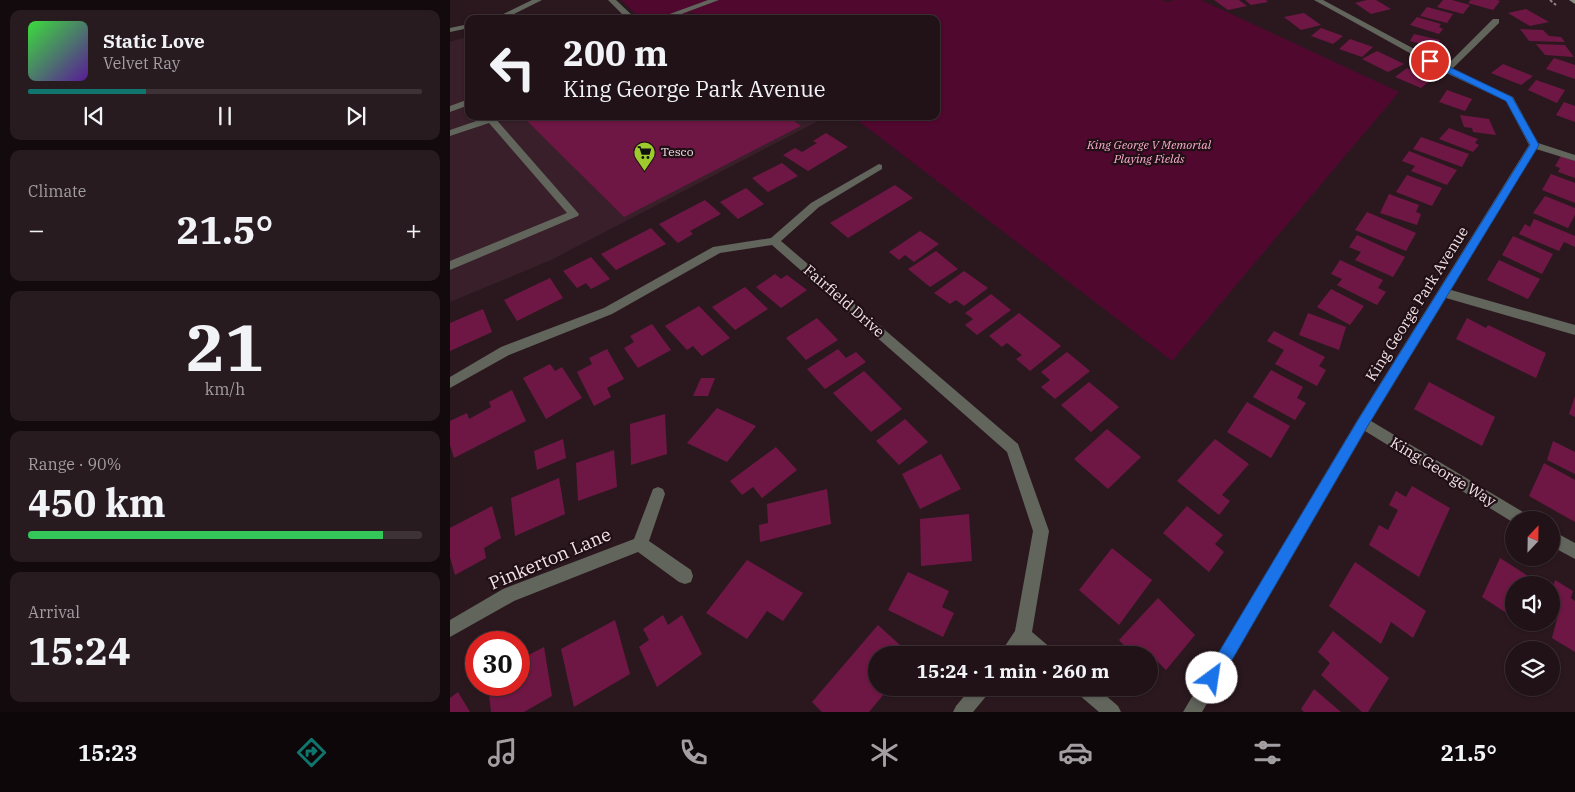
<!DOCTYPE html>
<html lang="en">
<head>
<meta charset="utf-8">
<style>
  :root { --surface:#201217; --page:#281b20; --text:#f1f3f6; --muted:#a29ea1; --line:#3d3236; --accent:#0f766e }
  body { margin:0; font-family:"IBM Plex Serif",serif; background:var(--page); color:var(--text); height:100vh; display:flex; flex-direction:column; font-size:19px; white-space:nowrap }
  * { box-sizing:border-box; margin:0 }
  p { font-size:16px; color:var(--muted) }
  .icon { flex:none; width:28px; height:28px; fill:none; stroke:currentColor; stroke-width:2; stroke-linecap:round; stroke-linejoin:round }
  .map { position:relative; flex:1; overflow:hidden }
  .drawer { display:flex; flex-direction:column; gap:10px; padding:10px; background:#120a0d; width:450px }
  .drawer>* { flex:none }
  .guide { position:absolute; left:15px; top:15px; width:475px; height:105px; border-radius:10px; box-shadow:0 1px 4px #0004,0 0 0 1px var(--line); background:#201217; color:var(--text); overflow:hidden }
  .needle { width:32px; rotate:22deg }
  .fabs { position:absolute; left:1055px; top:511px; display:grid; gap:10px }
  .fabs a { display:grid; place-items:center; width:55px; height:55px; border-radius:50%; background:var(--surface); box-shadow:0 1px 4px #0004,0 0 0 1px var(--line); font-size:25px }
  .speed { position:absolute; left:15px; top:631px; display:flex; gap:10px; font-size:25px; font-weight:700; text-align:center }
  .speed>* { display:grid; place-content:center; width:65px; height:65px; border-radius:50%; background:var(--surface); box-shadow:0 1px 4px #0004,0 0 0 1px var(--line); line-height:1 }
  .speed .limit { border:8px solid #d22; background:#fff; color:#111 }
  .pin { position:absolute; display:grid; place-items:center; width:42px; height:42px; color:#fff; margin:-21px; border:2px solid #fff; border-radius:50%; box-shadow:0 1px 5px #0007 }
  .me { position:absolute; width:55px; margin:-28px; rotate:31deg; stroke-linejoin:round; filter:drop-shadow(0 0 4px #0008) }
  .turn { display:flex; align-items:center; gap:18px; height:105px; padding:0 15px; font-size:22px }
  .turn .icon { width:65px; height:65px; stroke-width:2.5 }
  .turn b { display:block; font-size:35px; line-height:42px }
  .big { font-size:38px; font-weight:700; line-height:1.1 }
  .drawer .widget { flex:1; display:flex; flex-direction:column; justify-content:center; gap:8px; min-width:0; padding:0 18px; border-radius:10px; background:var(--page) }
  .drawer .dial { align-items:center; gap:0 }
  .dial b { font-size:65px; line-height:1 }
  .song { display:flex; align-items:center; gap:15px }
  .cover { width:60px; height:60px; border-radius:8px; background:linear-gradient(135deg,hsl(120 70% 55%),hsl(270 70% 35%)) }
  .played { height:5px; border-radius:2px; background:linear-gradient(90deg,var(--accent) 30%,var(--line) 30%) }
  .keys { display:flex; justify-content:space-around; direction:ltr }
  .heat { display:flex; justify-content:space-between; align-items:center; font-size:28px; direction:ltr }
  .charge { height:8px; border-radius:4px; background:linear-gradient(90deg,#34c759 90%,var(--line) 0) }
  .trip { position:absolute; left:418px; top:646px; width:290px; height:50px; border-radius:25px; background:var(--surface); box-shadow:0 1px 4px #0004,0 0 0 1px var(--line); font-weight:700; line-height:50px; text-align:center }
  .menu { display:flex; height:80px; justify-content:space-around; align-items:center; background:#0d0709; color:var(--muted) }
  .menu .icon { width:35px; height:35px }
  .menu .selected { color:var(--accent) }
  .menu b { font-size:22px; color:var(--text) }
  main { display:flex; flex:1; min-height:0 }
  .map>svg:first-child { display:block }
</style>
</head>
<body>
<main>
<section class="drawer">
<div class="widget">
<div class="song"><i class="cover"></i><div><b>Static Love</b><p>Velvet Ray</p></div></div>
<div class="played"></div>
<div class="keys"><svg class="icon" aria-label="previous" viewBox="0 0 24 24"><path d="M18 5L8 12l10 7zM5 5v14"/></svg><svg class="icon" aria-label="pause" viewBox="0 0 24 24"><path d="M8 5v14M16 5v14"/></svg><svg class="icon" aria-label="next" viewBox="0 0 24 24"><path d="M6 5l10 7-10 7zM19 5v14"/></svg></div>
</div>
<div class="widget"><p>Climate</p>
<div class="heat"><a>−</a><b class="big">21.5°</b><a>+</a></div>
</div>
<div class="widget dial"><b>21</b><p>km/h</p></div>
<div class="widget"><p>Range · 90%</p><b class="big">450 km</b><div class="charge"></div></div>
<div class="widget"><p>Arrival</p><b class="big">15:24</b></div>
</section>
<div class="map">
<svg width="1125" height="712" viewBox="0 0 1125 712">
  <rect width="100%" height="100%" fill="#2b181f"/>
  <path fill="#381f29" d="M19 36V116H378L101 260 0 302V42Z"/>
  <path fill="#50082f" d="M171 0H712L716 2 725 0H751L949 92 722 361 402 116H486V19H253L241 12 223 19H191Z"/>
  <path fill="#6f1744" d="M764 0H789L797 6 778 10Z
    M795 0H816L818 2 801 5Z
    M917 0H926L941 9 921 14 905 3Z
    M993 0H1002L1020 5 1013 14 987 7Z
    M1021 0H1047L1050 1 1043 10 1018 3Z
    M977 7 1003 14 997 23 970 16Z
    M1076 9 1099 22 1080 26 1058 13Z
    M854 13 871 25 851 30 834 17Z
    M967 17 991 24 989 27 993 29 989 34 960 25Z
    M871 28 893 36 883 44 861 36Z
    M1070 29 1093 30 1099 36 1111 37 1115 42 1079 41Z
    M964 34 990 40 986 48 960 41Z
    M900 39 923 47 912 57 889 49Z
    M1086 44 1115 45 1124 57 1095 55Z
    M927 51 954 64 938 72 912 59Z
    M1104 58 1125 65V79L1096 69Z
    M1053 64 1083 76 1071 85 1041 73Z
    M957 68 982 79 971 88 945 77Z
    M1086 80 1115 90 1107 103 1078 90Z
    M997 90 1022 99 1015 111 989 102Z
    M1114 102 1125 106V122L1106 115Z
    M1010 115 1039 119 1046 135 1023 132 1022 128 1014 127Z
    M72 116H337L351 126 174 217Z
    M999 128 1028 139 1025 143 1029 145 1023 152 989 139Z
    M376 133 398 147 358 171 333 155 345 148 352 152 367 143 363 141Z
    M971 137 1019 154 1012 167 963 149Z
    M959 151 1007 170 997 185 961 171 965 166 952 161Z
    M1111 156 1125 161V178L1108 172 1110 168 1105 166Z
    M332 163 348 176 318 192 302 178Z
    M1101 174 1125 183V203L1092 190Z
    M957 175 992 188 982 206 946 192Z
    M445 185 463 198 398 238 380 223Z
    M296 188 314 204 288 219 270 202Z
    M939 194 969 205 966 212 971 214 967 225 930 213Z
    M1095 196 1125 208V215L1118 228 1083 213Z
    M255 200 271 214 240 231 243 234 228 243 209 224Z
    M917 212 966 233 956 251 905 230Z
    M1084 219 1125 236V247L1114 242 1109 251 1069 234 1075 224 1080 227Z
    M201 228 216 244 166 270 151 254Z
    M470 231 489 244 464 262 455 255 449 260 439 252Z
    M907 235 955 257 943 277 905 260 911 252 899 247Z
    M1063 236 1103 254 1092 274 1052 255Z
    M486 251 508 269 480 287 458 269Z
    M141 257 160 279 141 289 136 283 127 288 113 271Z
    M890 260 933 280 928 288 936 292 927 305 887 285 892 279 881 274Z
    M1049 260 1090 279 1078 299 1037 280Z
    M514 271 538 288 514 306 506 300 500 304 484 293Z
    M325 274 331 279 337 275 357 290 331 308 306 287Z
    M100 278 113 298 67 321 54 300Z
    M295 287 318 309 285 330 262 307Z
    M881 289 914 306 900 325 867 307Z
    M541 294 561 310 527 335 515 325 523 319 515 313Z
    M249 306 280 338 252 356 243 346 237 350 215 326Z
    M33 309 42 332 0 351V323Z
    M569 313 611 346 580 371 566 359 572 355 557 343 552 347 539 336Z
    M858 313 896 327 889 350 849 335Z
    M367 318 388 340 356 360 336 338Z
    M1017 318 1036 328 1038 325 1096 353 1086 378 1006 339Z
    M202 324 221 350 188 368 174 348 184 342 180 336Z
    M824 331 875 357 869 366 876 370 867 386 825 364 834 350 817 341Z
    M157 349 174 379 157 388 161 397 144 406 127 372 142 364 139 358Z
    M388 349 396 358 406 352 416 362 375 389 357 369Z
    M617 352 640 371 605 399 591 387 600 380 591 372Z
    M100 364 105 371 112 367 132 398 96 419 73 378Z
    M821 370 853 387 847 398 856 403 845 420 803 397Z
    M414 371 452 409 421 432 383 393Z
    M251 378H265L258 396H243Z
    M639 382 669 407 641 432 611 405Z
    M979 382 1045 417 1032 446 964 409Z
    M62 390 76 421 4 458 0 445V421L17 413 19 419 41 407 39 402Z
    M1125 396V417L1119 414Z
    M797 402 840 426 821 458 777 432Z
    M267 408 306 426 277 462 237 443Z
    M215 414 217 454 181 465 180 424Z
    M455 419 478 442 449 465 426 441Z
    M657 429 691 457 658 489 624 459Z
    M113 439 116 458 87 470 84 451Z
    M765 439 799 464 772 495 780 501 769 515 727 481Z
    M1103 441 1125 452V474L1097 460Z
    M326 447 347 470 312 498 303 487 292 495 280 481Z
    M164 450 167 487 128 501 126 463Z
    M491 454 511 489 470 509 452 474Z
    M1094 463 1125 480V522L1079 496Z
    M109 478 115 514 65 536 61 498Z
    M962 486 1000 508 969 577 919 545 929 525 938 530 948 510 939 505 946 491 956 497Z
    M377 489 381 524 310 542 309 525 318 523 317 504Z
    M42 506 51 538 34 548 36 558 5 575 0 557V528Z
    M737 506 773 535 765 544 774 552 759 572 713 533Z
    M519 514 522 561 471 566 470 519Z
    M662 548 702 580 669 625 629 590Z
    M1050 558 1092 585H1064V618L1032 597Z
    M297 560 353 593 333 621 317 611 297 639 256 613Z
    M905 562 976 611 963 638 941 622 931 644 879 606Z
    M458 572 499 591 492 607 504 613 493 637 438 610Z
    M1105 580 1123 591 1121 598 1125 601V652L1102 638 1108 615 1101 610V594Z
    M708 598 745 635 716 670 702 656 699 659V655H683L669 640Z
    M213 615 218 625 232 615 252 654 207 687 189 647 199 640 193 629Z
    M165 620 180 674 124 707 111 649Z
    M428 625 461 655H426V688H439L419 712H372L362 702Z
    M883 631 939 678 918 712H912L871 675 880 663 868 652Z
    M94 647 102 696 74 712H41L38 685H69V660Z
    M864 689 891 712H854L851 709Z
    M8 692 20 712H0V698Z"/>
  <g fill="none" stroke-linecap="round" stroke-linejoin="round">
    <path stroke="#94848a" stroke-width="2" stroke-dasharray="3 2" stroke-linecap="butt" d="M1100 0 1106 5"/>
    <path fill="#61655c" fill-rule="evenodd" d="M258 0H269L218 19H206Z
      M19 99V105L0 112V106Z
      M41 116 44 117 129 214 128 216 0 270V261L117 213 39 123 0 136V130Z"/>
    <path fill="#61655c" fill-rule="evenodd" d="M82 0H92L54 19H43Z
      M158 0H166L186 19H177Z
      M864 0H873L996 66 1043 19H1049V23L1002 69 1063 97 1088 143 1125 155V161L1086 149 1001 290 1125 325V335L996 298 921 421 1078 515 1080 520H1064V523L915 431 752 712H733L908 419 1079 145 1056 101 994 72Z
      M19 24V28L0 32V28Z
      M429 164 432 165V169L369 207 331 241 568 444 599 531 582 632 602 649 604 655H583L574 647 568 655H549L565 631 583 531 557 452 322 245 270 253 162 314 59 355 0 388V377L51 347 154 308 263 247 321 238 361 203Z
      M208 487 213 489 215 494 199 541 241 570 243 576 241 582 235 584 229 582 188 552 64 601 0 637V620L53 589 184 539 203 489Z
      M1101 530 1125 543V559L1101 546Z
      M521 688H541L538 694 523 712H503L506 706Z
      M625 688H647L668 706 671 712H649L628 694Z"/>
    <path fill="#878d7e" fill-rule="evenodd" d="M1119 0H1125V4Z"/>
  </g>
  <path fill="#1a73e8" stroke="#114b97" d="M978 59H983L1062 97 1089 145 917 427 768 684 762 686 757 684 754 678 757 672 908 420 1080 145 1056 101 978 63Z"/>
  <defs>
    <symbol id="supermarket-pin" viewBox="-11 -11 22 30"><path d="M0 17L-7.5 6A9.5 9.5 0 1 1 7.5 6Z" fill="#9fca2d" stroke="#210f16"/><path d="M-6-5.5h2.5l.6 2H6L4.5 2H-2.5L-4.4-4H-6ZM-1.5 3.2a1.3 1.3 0 1 0 .1 0ZM3 3.2a1.3 1.3 0 1 0 .1 0Z" fill="#111"/></symbol>
  </defs>
  <g fill-rule="evenodd">
    <use href="#supermarket-pin" x="182" y="140" width="25" height="34"/>
  </g>
  <g text-anchor="middle" stroke-width="4.5" stroke-linejoin="round" paint-order="stroke">
    <g font-size="12" font-style="italic" fill="#faaecc" stroke="#210f16">
      <text x="699" y="149">King George V Memorial<tspan x="699" dy="14">Playing Fields</tspan></text>
    </g>
    <g font-size="12" fill="#f1e3e8" stroke="#210f16" text-anchor="start">
      <text x="211" y="156">Tesco</text>
    </g>
    <g font-size="15" fill="#f1e3e8" stroke="#210f16">
      <text transform="translate(394 301) rotate(41)" y="5">Fairfield Drive</text>
      <text transform="translate(967 304) rotate(-58)" y="5">King George Park Avenue</text>
      <text transform="translate(993 472) rotate(31)" y="5">King George Way</text>
    </g>
    <g font-size="18" fill="#f1e3e8" stroke="#210f16">
      <text transform="translate(100 559) rotate(-23)" y="6">Pinkerton Lane</text>
    </g>
  </g>
</svg>
<div class="fabs">
<a><svg class="needle" viewBox="-14 -14 28 28"><path d="M0-13l5 13h-10z" fill="#e53935"/><path d="M0 13l5-13h-10z" fill="#a29ea1"/></svg></a>
<a><svg class="icon" aria-label="sound" viewBox="0 0 24 24"><path d="M4 9h4l5-4v14l-5-4H4zM17 9q2 3 0 6"/></svg></a>
<a><svg class="icon" aria-label="layers" viewBox="0 0 24 24"><path d="M12 4l9 5-9 5-9-5zM3 14l9 5 9-5"/></svg></a>
</div>
<div class="speed"><div class="limit">30</div></div>
<div class="pin" style="left:980px;top:61px;background:#d93025"><svg class="icon" aria-label="arrive" viewBox="0 0 24 24"><path d="M6 21V4h12l-3 4 3 4H6"/></svg></div>
<svg class="me" style="left:762px;top:678px" viewBox="-20 -20 40 40"><circle r="19" fill="#fff"/><path d="M0-13L10 11 0 6-10 11z" fill="#1a73e8"/></svg>
<div class="trip">15:24 · 1 min · 260 m</div>
<div class="guide">
<div class="turn"><svg class="icon" aria-label="left" viewBox="0 0 24 24"><path d="M17 20v-9H6M10 6l-5 5 5 5"/></svg><div><b>200 m</b>King George Park Avenue</div></div>
</div>
</div>
</main>
<nav class="menu">
<b>15:23</b>
<svg class="icon selected" aria-label="directions" viewBox="0 0 24 24"><path d="M12 3l9 9-9 9-9-9zM9 14v-3h6M13 9l2 2-2 2"/></svg>
<svg class="icon" aria-label="music" viewBox="0 0 24 24"><path d="M9 18V5l10-2v13"/><circle cx="6" cy="18" r="3"/><circle cx="16" cy="16" r="3"/></svg>
<svg class="icon" aria-label="phone" viewBox="0 0 24 24"><path d="M5 4h4l2 5-3 2q2 4 5 5l2-3 5 2v4C11 20 4 13 5 4z"/></svg>
<svg class="icon" aria-label="climate" viewBox="0 0 24 24"><path d="M12 3v18M4 7l16 10M4 17L20 7"/></svg>
<svg class="icon" aria-label="car" viewBox="0 0 24 24"><path d="M5 17H2v-5l4-1 3-4h7l3 4 3 1v5h-3M9 17h6M6 11h13"/><circle cx="7" cy="17" r="2"/><circle cx="17" cy="17" r="2"/></svg>
<svg class="icon" aria-label="filters" viewBox="0 0 24 24"><path d="M4 7h16M4 17h16"/><circle cx="9" cy="7" r="2"/><circle cx="15" cy="17" r="2"/></svg>
<b>21.5°</b>
</nav>
</body>
</html>
